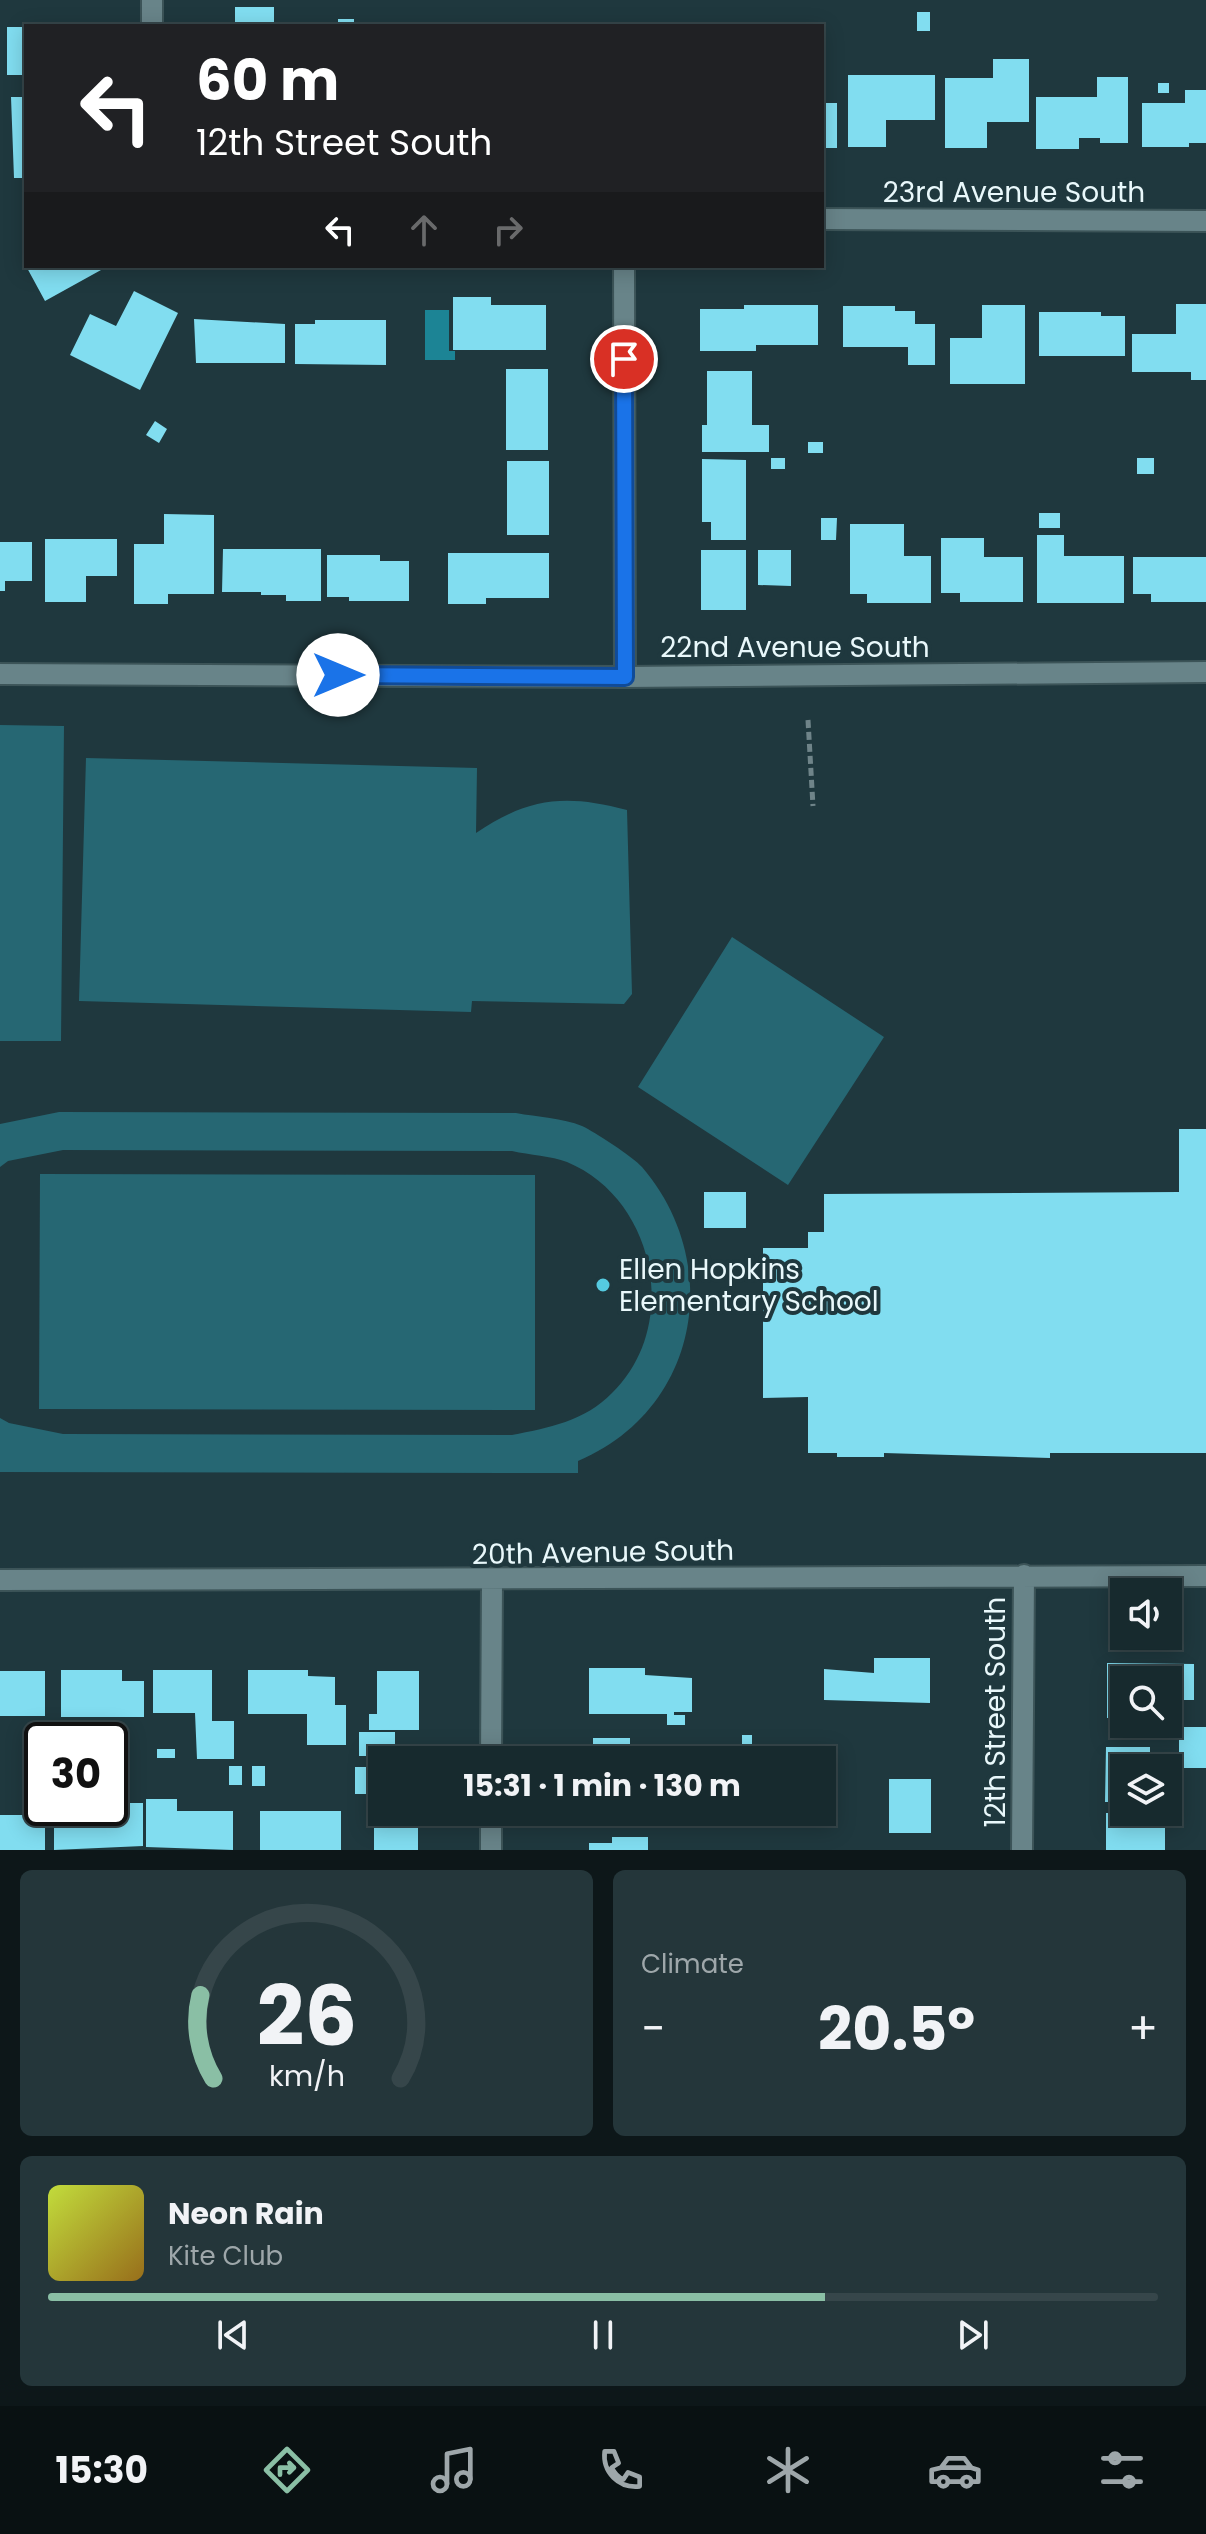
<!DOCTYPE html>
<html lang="en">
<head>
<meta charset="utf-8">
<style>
  :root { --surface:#172a2e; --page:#24363a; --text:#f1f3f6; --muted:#9ea7aa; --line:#36464a; --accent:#8abfa5 }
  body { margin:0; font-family:Poppins,sans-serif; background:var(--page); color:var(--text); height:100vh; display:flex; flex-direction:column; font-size:30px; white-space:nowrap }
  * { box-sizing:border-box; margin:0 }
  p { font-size:26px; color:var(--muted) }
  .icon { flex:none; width:44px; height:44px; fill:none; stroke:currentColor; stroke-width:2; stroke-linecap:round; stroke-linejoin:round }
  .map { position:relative; height:1850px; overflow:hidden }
  .panel { display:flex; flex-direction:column; gap:20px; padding:20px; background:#0d1719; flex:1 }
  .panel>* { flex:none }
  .hud { position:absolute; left:24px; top:24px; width:800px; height:244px; border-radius:0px; box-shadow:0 4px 20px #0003,0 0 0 2px var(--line); background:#202124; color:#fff; overflow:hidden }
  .tools { position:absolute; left:1110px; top:1578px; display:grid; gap:16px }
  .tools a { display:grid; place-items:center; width:72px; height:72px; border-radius:0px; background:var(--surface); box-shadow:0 4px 20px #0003,0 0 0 2px var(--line); font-size:40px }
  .speed { position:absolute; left:24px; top:1722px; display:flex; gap:16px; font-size:40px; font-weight:700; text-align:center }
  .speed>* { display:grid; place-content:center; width:104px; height:104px; border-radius:50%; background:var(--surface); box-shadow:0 4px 20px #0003,0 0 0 2px var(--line); line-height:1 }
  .speed .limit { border:4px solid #111; border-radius:12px; background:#fff; color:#111 }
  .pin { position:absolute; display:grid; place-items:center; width:68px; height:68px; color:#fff; margin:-34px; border:4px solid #fff; border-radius:50%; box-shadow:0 2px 8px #0007 }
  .me { position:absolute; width:88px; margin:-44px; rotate:90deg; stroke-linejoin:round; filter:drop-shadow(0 0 6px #0008) }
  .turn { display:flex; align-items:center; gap:28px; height:168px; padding:0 40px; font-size:36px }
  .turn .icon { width:104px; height:104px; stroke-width:2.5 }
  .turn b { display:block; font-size:56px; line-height:68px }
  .lanes { display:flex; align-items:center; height:76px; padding:0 40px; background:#0003; justify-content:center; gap:40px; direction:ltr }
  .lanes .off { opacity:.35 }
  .big { font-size:60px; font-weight:700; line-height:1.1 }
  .panel .tile { flex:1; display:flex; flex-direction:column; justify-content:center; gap:12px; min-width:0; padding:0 28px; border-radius:12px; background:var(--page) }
  .panel .dial { align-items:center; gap:0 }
  .dial svg { height:208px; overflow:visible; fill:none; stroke:var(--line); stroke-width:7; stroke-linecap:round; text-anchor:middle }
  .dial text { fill:var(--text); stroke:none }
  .song { display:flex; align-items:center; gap:24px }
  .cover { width:96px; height:96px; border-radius:12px; background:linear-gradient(135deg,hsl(70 70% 55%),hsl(40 70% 35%)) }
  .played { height:8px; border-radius:4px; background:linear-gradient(90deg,var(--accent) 70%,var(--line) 70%) }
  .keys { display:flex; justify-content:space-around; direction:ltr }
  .heat { display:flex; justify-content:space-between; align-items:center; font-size:44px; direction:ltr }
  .panel .tiles { flex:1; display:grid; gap:20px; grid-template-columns:1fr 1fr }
  .tile:last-child { grid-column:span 2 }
  .trip { position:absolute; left:368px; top:1746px; width:468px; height:80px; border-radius:0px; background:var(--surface); box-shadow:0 4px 20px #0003,0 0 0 2px var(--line); font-weight:700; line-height:80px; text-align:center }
  .dock { display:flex; height:128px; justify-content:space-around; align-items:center; background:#091112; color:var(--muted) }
  .dock .icon { width:56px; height:56px }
  .dock .active { color:var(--accent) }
  .dock b { font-size:36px; color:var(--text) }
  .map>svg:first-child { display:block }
</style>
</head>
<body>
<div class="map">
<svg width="1206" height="1850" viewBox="0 0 1206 1850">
  <rect width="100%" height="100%" fill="#1f383e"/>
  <path fill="#266773" d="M0 725 64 726 61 1041H0Z
    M86 758 477 768 476 833C529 797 566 794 627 810L632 994 624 1004 472 1001 471 1012 79 1001Z
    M732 937 884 1037 788 1185 638 1087Z
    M59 1112 516 1113C537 1117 563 1118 582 1126 595 1132 633 1157 642 1167 725 1264 699 1410 578 1461V1473L0 1472V1418L9 1423 63 1434 512 1435C548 1428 585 1421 612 1393 681 1326 656 1199 567 1162 551 1156 530 1155 512 1151L63 1150 8 1161 0 1167V1124Z
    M40 1174 535 1175V1410L39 1409Z"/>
  <path fill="#1c8495" d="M425 310H449V351H455V360H425Z"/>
  <path fill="#81ddf0" d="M235 7H274V26H235Z
    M917 12H930V31H917Z
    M338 19H354V26H338Z
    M7 27H26V75H7Z
    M993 59H1029V122H987V148H945V78H993Z
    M848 75H935V120H886V147H848Z
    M1097 77H1128V143H1100V138H1079V149H1036V97H1097Z
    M1158 83H1169V93H1158Z
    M1185 90H1206V143H1189V147H1142V103H1185Z
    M11 97H26V178H14Z
    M822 103H837V148H822Z
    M26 266H99L101 270 45 301Z
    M134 291 178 313 140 390 70 355 90 314 116 326Z
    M453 297H491V305H546V350H453Z
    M1176 304H1206V380H1191V372H1132V334H1176Z
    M744 305H818V345H756V351H700V309H744Z
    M982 305H1025V384H950V338H982Z
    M843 306H895V311H915V324H935V365H908V347H843Z
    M1039 312H1101V316H1125V356H1039Z
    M194 319 285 324V363H196Z
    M315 320H386V365L295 364V324H315Z
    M506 369H548V450H506Z
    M707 371H752V425H769V452H702V425H707Z
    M155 421 167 429 159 443 146 435Z
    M808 442H823V453H808Z
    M771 458H785V469H771Z
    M1137 458H1154V474H1137Z
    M702 459 746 460V540H711V522H702Z
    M507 461H549V535H507Z
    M1039 513H1060V528H1039Z
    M164 514 214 515V594H168V604H134V544H164Z
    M821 518H837L836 540H821Z
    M850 524H904V556H931V603H867V594H850Z
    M1037 535H1064V556H1124V603H1037Z
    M941 538H984V557H1023V602H960V593H941Z
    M45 539H117V576H86V602H45Z
    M0 542H32V581H5V591H0Z
    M223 549H321V601H286V595H261V592H222Z
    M701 550H746V610H701Z
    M758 550H791V586L758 585Z
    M448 553H549V598H486V604H448Z
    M327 555H380V561H409V601H349V597H327Z
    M1133 557H1206V602H1151V594H1133Z
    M1179 1129H1206V1453H1050V1458L884 1453V1457H837V1453H808V1397L763 1398V1248H808V1232H824V1194L1179 1192Z
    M704 1192H746V1228H704Z
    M874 1658H930V1703L824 1700V1669L874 1673Z
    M1107 1663 1194 1664V1700H1182V1710H1175V1718H1168V1680H1124V1718H1107Z
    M589 1668H645V1675L692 1678V1712H674V1715H685V1725H667V1714H589Z
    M61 1670H122V1681H144V1717H61Z
    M153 1670H212V1721H234V1759H197L195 1713H153Z
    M248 1670H308V1676L335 1677V1705H346V1745H307V1714H248Z
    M0 1671H45V1716H0Z
    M377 1671H419V1730H369V1714H377Z
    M1179 1727H1206V1768H1179Z
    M359 1732H395V1756H359Z
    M742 1735H752V1744H742Z
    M593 1738H630V1760H586V1754H593Z
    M1106 1747H1150V1768H1124V1802H1105Z
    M157 1749H175V1758H157Z
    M229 1766H242V1785H229Z
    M252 1766H265V1786H252Z
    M355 1767H382V1794H355Z
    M889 1779H931V1833H889Z
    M374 1795H382V1812H418V1850H374Z
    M146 1799H177V1811H233V1850L146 1847Z
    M110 1803H143V1846L54 1850V1813H107Z
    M260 1811H341V1850H260Z
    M586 1812H630V1823H586Z
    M1106 1813H1153V1817H1165V1850H1106Z
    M0 1815H45V1850H0Z
    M612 1837H648V1850H589V1843H612Z"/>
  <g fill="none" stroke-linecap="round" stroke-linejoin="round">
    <defs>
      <path id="minor" d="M152 0V26
        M822 219 1206 221
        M624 266 625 677
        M0 674 625 677 1206 672
        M0 1580 1206 1576
        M491 1760 492 1581
        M491 1850V1812
        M1022 1850 1024 1575"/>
    </defs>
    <use href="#minor" stroke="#3c5458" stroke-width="24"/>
    <path stroke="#6f8489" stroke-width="5" stroke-dasharray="8 4" stroke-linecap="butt" d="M808 720 813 806"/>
    <use href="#minor" stroke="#688489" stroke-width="20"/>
  </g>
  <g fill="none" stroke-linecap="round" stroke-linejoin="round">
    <defs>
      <path id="route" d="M338 675 625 677 624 359"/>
    </defs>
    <use href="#route" stroke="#114b97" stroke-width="20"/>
    <use href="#route" stroke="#1a73e8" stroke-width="14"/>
  </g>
  <circle fill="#55cae0" stroke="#1f383e" stroke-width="3" cx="603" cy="1285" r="8"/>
  <g text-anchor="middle" stroke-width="8" stroke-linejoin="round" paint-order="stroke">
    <g font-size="28" fill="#e9f8fb" stroke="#1f383e">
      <text x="1014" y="202">23rd Avenue South</text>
      <text x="795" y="657">22nd Avenue South</text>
      <text transform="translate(603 1552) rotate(-1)" y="10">20th Avenue South</text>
      <text transform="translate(995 1712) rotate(-90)" y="10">12th Street South</text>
    </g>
    <g font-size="28" fill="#e9f8fb" stroke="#1f383e" text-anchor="start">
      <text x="619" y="1279">Ellen Hopkins<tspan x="619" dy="32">Elementary School</tspan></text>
    </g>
  </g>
</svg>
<div class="tools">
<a><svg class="icon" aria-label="sound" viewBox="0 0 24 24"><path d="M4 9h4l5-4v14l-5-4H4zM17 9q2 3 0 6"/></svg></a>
<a><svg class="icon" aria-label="search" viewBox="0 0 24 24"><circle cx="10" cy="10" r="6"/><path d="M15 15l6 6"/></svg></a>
<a><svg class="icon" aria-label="layers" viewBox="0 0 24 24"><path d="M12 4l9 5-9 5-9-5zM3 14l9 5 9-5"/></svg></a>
</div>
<div class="speed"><div class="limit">30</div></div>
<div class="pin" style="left:624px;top:359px;background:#d93025"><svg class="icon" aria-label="arrive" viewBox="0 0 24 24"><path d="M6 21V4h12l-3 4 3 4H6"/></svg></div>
<svg class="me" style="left:338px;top:675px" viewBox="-20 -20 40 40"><circle r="19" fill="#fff"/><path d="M0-13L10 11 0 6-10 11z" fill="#1a73e8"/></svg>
<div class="trip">15:31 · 1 min · 130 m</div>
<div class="hud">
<div class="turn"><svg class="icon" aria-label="left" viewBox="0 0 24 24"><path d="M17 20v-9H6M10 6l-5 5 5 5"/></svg><div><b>60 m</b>12th Street South</div></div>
<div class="lanes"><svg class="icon" aria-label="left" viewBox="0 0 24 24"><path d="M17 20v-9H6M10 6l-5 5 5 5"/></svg><svg class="icon off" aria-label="ahead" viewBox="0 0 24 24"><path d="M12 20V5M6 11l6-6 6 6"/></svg><svg class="icon off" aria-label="right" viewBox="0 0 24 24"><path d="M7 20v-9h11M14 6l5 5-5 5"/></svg></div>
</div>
</div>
<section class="panel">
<div class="tiles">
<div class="tile dial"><svg viewBox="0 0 100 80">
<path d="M14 69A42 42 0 1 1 86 69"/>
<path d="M14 69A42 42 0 0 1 9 37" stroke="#8abfa5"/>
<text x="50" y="56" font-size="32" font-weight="700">26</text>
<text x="50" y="72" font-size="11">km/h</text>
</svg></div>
<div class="tile"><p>Climate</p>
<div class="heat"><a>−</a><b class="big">20.5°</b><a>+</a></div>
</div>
<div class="tile">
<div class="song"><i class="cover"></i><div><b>Neon Rain</b><p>Kite Club</p></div></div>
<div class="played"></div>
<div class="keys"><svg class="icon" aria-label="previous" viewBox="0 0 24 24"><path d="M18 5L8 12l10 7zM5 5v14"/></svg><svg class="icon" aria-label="pause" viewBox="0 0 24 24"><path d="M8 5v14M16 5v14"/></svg><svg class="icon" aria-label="next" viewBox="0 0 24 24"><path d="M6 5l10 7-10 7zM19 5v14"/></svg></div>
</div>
</div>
</section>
<nav class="dock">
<b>15:30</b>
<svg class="icon active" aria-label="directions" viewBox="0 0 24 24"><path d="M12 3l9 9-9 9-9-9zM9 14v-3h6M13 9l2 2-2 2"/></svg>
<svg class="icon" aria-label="music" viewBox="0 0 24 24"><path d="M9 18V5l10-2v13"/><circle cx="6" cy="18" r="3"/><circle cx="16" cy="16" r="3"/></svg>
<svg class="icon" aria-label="phone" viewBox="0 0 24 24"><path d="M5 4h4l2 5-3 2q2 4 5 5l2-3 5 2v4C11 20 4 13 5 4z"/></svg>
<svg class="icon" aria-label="climate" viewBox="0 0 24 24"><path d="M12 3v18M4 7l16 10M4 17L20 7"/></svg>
<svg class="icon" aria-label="car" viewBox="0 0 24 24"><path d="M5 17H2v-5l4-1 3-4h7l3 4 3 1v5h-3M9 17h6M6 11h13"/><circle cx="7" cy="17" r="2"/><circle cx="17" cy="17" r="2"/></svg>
<svg class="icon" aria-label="filters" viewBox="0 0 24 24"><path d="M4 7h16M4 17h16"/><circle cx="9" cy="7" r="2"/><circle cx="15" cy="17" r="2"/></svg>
</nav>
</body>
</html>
